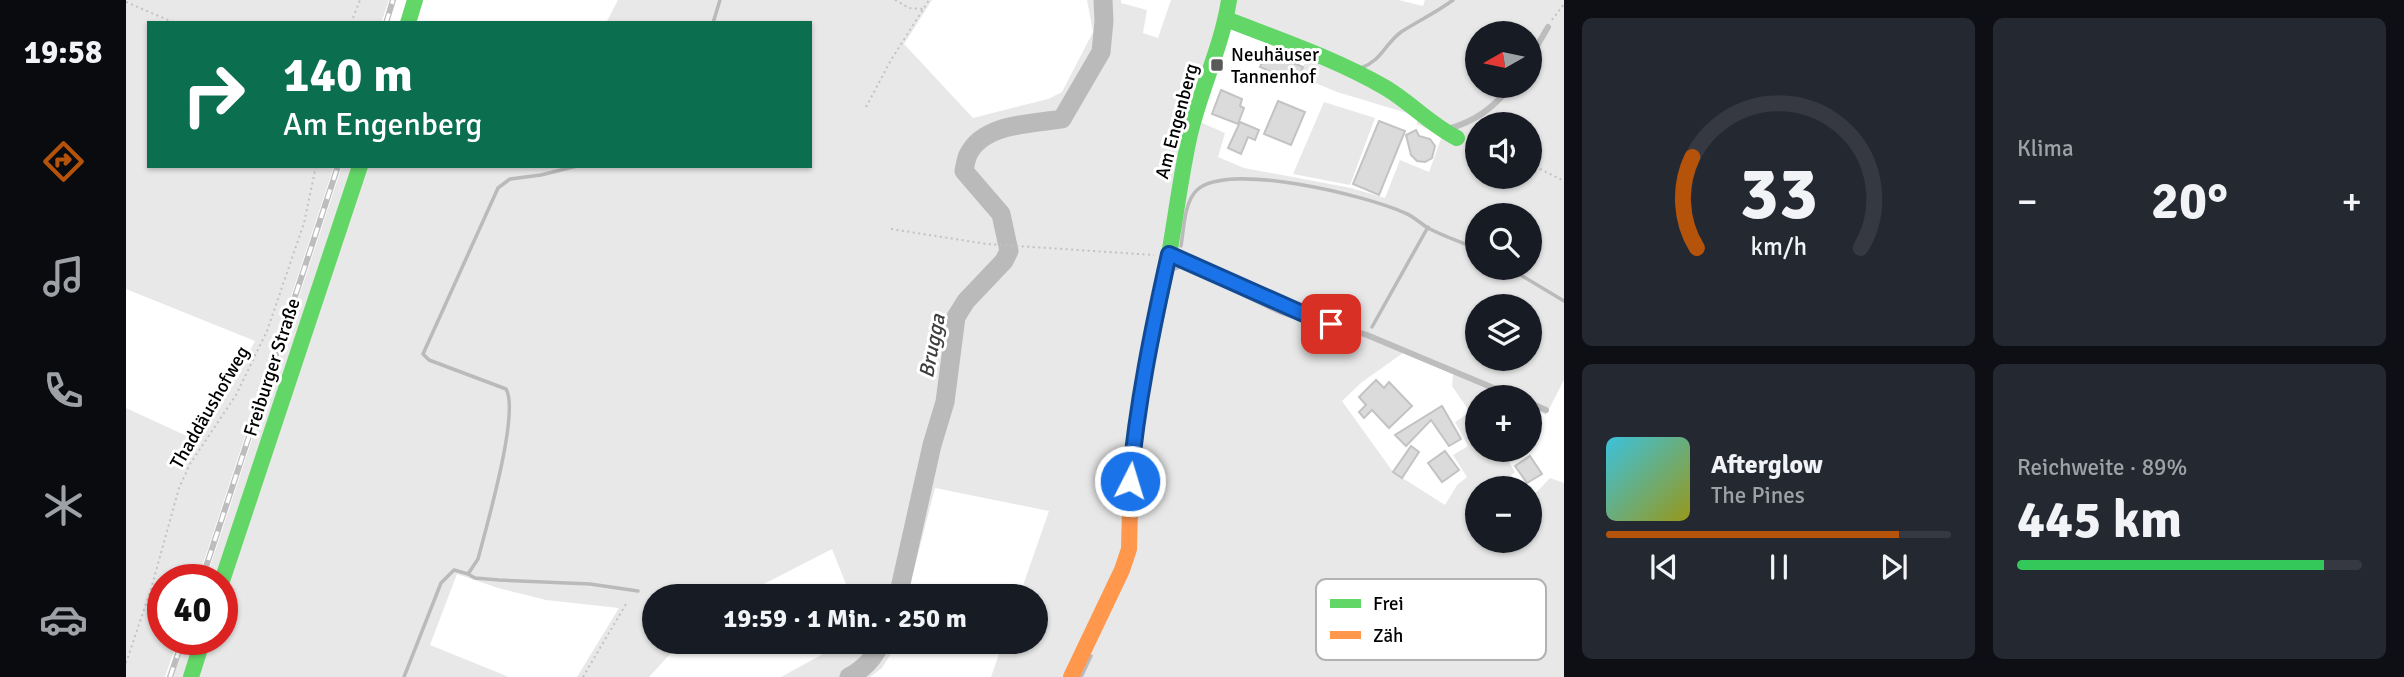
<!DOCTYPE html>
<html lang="de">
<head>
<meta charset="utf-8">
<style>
  :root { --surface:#171b24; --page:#242831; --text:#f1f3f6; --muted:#9ea1a6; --line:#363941; --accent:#b45309 }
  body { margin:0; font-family:Signika,sans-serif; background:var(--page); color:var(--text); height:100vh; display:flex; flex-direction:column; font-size:26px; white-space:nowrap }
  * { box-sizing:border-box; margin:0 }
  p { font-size:23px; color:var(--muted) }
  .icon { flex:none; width:38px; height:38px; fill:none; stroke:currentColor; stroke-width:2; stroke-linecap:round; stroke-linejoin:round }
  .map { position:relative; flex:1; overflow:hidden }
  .side { display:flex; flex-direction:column; gap:18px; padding:18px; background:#0d0f14; width:840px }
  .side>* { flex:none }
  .top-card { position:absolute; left:21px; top:21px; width:665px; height:147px; border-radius:0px; box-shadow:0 2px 5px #0004; background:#0b6e4f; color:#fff; overflow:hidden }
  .needle { width:46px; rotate:261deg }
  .buttons { position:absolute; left:1339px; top:21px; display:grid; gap:14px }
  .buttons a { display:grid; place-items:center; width:77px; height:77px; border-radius:50%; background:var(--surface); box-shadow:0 2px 5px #0004; font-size:35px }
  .speed { position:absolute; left:21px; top:564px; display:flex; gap:14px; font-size:35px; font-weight:700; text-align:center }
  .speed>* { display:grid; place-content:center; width:91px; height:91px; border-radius:50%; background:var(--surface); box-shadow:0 2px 5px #0004; line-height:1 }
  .speed .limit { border:10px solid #d22; background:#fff; color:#111 }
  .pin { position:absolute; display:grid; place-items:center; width:60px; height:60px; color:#fff; margin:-30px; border-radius:14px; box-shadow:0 4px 10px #0006 }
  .me { position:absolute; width:77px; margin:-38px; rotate:5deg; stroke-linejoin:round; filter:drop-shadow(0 0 5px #0008) }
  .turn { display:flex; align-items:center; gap:24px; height:147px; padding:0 21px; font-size:32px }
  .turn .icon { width:91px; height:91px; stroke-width:2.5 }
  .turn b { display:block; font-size:49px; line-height:60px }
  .big { font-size:52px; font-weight:700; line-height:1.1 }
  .side .widget { flex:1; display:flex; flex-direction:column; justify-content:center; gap:10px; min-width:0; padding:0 24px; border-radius:10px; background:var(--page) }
  .side .dial { align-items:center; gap:0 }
  .dial svg { height:182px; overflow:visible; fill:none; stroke:var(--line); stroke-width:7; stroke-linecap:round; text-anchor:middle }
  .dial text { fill:var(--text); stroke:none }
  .song { display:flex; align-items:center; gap:21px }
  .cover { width:84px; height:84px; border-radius:10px; background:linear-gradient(135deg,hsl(190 70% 55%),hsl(60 70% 35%)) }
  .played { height:7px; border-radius:4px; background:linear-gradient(90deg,var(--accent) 85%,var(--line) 85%) }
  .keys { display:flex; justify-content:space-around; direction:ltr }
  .heat { display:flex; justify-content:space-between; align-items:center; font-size:38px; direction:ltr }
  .charge { height:10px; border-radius:5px; background:linear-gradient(90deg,#34c759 89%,var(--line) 0) }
  .side .tiles { flex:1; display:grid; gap:18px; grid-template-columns:repeat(2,1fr) }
  .trip { position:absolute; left:516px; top:584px; width:406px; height:70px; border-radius:35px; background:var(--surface); box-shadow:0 2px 5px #0004; font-weight:700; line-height:70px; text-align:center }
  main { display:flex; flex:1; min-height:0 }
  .tabs { display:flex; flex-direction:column; width:126px; justify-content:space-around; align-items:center; background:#090b0e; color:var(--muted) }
  .tabs .icon { width:49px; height:49px }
  .tabs .current { color:var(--accent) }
  .tabs b { font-size:32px; color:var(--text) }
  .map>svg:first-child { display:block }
</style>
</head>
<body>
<main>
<nav class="tabs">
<b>19:58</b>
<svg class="icon current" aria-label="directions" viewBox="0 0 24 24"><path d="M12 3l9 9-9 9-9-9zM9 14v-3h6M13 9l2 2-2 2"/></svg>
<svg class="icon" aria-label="music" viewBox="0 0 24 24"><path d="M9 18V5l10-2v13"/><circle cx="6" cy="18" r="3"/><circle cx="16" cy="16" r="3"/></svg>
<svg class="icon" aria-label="phone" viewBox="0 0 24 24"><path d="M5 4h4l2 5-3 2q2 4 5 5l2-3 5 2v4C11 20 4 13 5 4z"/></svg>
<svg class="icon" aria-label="climate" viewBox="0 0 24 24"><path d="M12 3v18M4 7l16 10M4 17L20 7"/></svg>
<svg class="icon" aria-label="car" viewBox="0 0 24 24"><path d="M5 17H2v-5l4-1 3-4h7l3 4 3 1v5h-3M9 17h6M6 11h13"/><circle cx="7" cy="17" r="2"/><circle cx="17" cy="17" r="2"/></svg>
</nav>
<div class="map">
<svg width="1438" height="677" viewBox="0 0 1438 677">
  <rect width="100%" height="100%" fill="#fff"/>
  <path fill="#e8e8e8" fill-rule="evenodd" d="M0 0H263L255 23H23V166H208L72 579H37V639H52L39 677H0V408L65 438 72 436 100 396 129 341 0 289Z
    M492 0H806L778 44 847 118 922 99 936 92 967 32 961 0H995V3L1021 10 1017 33 1032 38 1045 0H1273L1297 6 1299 0H1438V380L1420 415 1404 407V397H1351V450H1387L1383 462 1389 472 1382 478 1388 488H1351V541H1404V499L1424 478 1438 483V677H865L877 642H910V597H893L923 511 809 488 781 597H725L706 549 634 586 618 597H528V642H555L523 677H451L493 608 420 600 372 588 331 574 304 645 383 677H47L60 639H96V579H80L216 166H684V23H480ZM1103 26 1181 58 1173 76 1211 92 1291 116V124L1316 136 1303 172 1274 160 1259 198 1225 188 1118 168 1092 157 1099 133 1074 122ZM1351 33H1404V86H1351ZM1351 124H1404V177H1351ZM1351 215H1404V268H1351ZM1351 306H1404V359H1351ZM1277 353 1327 374 1326 386 1344 412 1329 422 1342 446 1327 455 1341 477 1331 485 1319 505 1267 472 1216 401 1236 382Z
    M1198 102 1249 118 1224 185 1167 174Z
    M719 642H770L766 652 756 668 744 677H655Z"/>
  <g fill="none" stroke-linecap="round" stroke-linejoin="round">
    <path stroke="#bababa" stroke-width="3.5" d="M587 23 594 0
      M1235 68C1256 60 1258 45 1275 32 1292 21 1311 12 1327 0
      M1055 246C1058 229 1058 202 1071 190 1102 161 1242 196 1279 213 1287 216 1294 223 1302 228 1317 236 1335 242 1351 249
      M1383 268 1438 301
      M1048 269 1057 266 1152 312 1187 324 1202 325 1229 337
      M1246 327 1302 227
      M342 574 349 578 373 580 464 584 512 591
      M278 677 315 583 328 570 342 574 352 559C360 528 394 412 380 389L303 360 297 354 372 188 384 179 415 175 451 166
      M955 677 965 656"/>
    <path stroke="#bababa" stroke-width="19" d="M772 597 806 445 819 402 830 317 840 301 878 261 883 251 875 214 838 171C839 166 840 159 842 155 857 123 906 124 936 119L975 52 978 21 977 0
      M723 677C738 669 749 657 755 642"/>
  </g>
  <path fill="#dbdbdb" stroke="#c3c3c3" stroke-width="2" d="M1141 52 1177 67 1170 82 1134 67Z
    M1095 90 1116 99 1114 106 1118 108 1112 124 1086 114Z
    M1152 101 1179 112 1165 145 1138 134Z
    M1253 121 1279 131 1253 195 1227 184Z
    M1114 122 1133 130 1129 140 1122 137 1115 154 1102 148Z
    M1290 130 1293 136 1304 139 1309 146 1306 158 1299 162 1291 161 1285 155 1280 135Z
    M1250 380 1258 388 1263 382 1286 406 1263 428 1246 410 1238 418 1233 412 1240 405 1233 397Z
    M1316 406 1335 439 1323 446 1305 420 1280 446 1269 435Z
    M1285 446 1293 452 1276 478 1267 472Z
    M1319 451 1333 470 1316 482 1302 463Z
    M1404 456 1416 474 1401 483 1389 466Z"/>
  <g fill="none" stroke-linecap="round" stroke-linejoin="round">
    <path stroke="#c2c2c2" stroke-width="2" stroke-dasharray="2 3.5" stroke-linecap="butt" d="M769 0 783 8 797 9
      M0 2 49 23
      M1426 20 1438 4
      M225 23 234 0
      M740 107 765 60 803 0
      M1404 164 1438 181
      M765 229 861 244 1028 255
      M96 626 109 589
      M0 663 25 589 53 488 64 464 110 395 141 331 178 223 190 166
      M457 677 500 604"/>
    <path stroke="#bdbdbd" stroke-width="6" d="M1404 58 1422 27
      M1322 129C1350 121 1367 108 1385 86
      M1045 255 1187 318 1241 335 1389 397
      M1404 403 1420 410"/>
    <path stroke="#63d668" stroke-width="16" d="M1100 19C1154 40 1210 59 1260 88 1285 103 1305 125 1331 138
      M282 23 289 0
      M1005 472C1011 398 1029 327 1043 255 1050 215 1055 174 1064 134 1075 88 1096 46 1103 0
      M96 581 234 166
      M65 677 77 639"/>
    <path stroke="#ff974d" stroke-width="16" d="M945 677 996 570 1003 549 1005 472"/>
    <defs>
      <path id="rail" d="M260 23 267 0
        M76 579 212 166
        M44 677 57 639"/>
    </defs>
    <use href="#rail" stroke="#bdbdbd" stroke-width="6"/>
    <use href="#rail" stroke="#fff" stroke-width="3.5" stroke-dasharray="10" stroke-linecap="butt"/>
  </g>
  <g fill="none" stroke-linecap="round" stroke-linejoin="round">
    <defs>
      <path id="route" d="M1004 481C1011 404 1026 330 1043 254L1187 318 1205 324"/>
    </defs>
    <use href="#route" stroke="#114b97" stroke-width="18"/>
    <use href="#route" stroke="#1a73e8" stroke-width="12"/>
  </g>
  <rect fill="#595959" stroke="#fff" stroke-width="2.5" x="1084" y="58" width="14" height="14" rx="3.5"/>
  <g text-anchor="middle" stroke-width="6" stroke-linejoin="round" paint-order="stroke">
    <g font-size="19" fill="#000" stroke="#fff" text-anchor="start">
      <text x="1105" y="61">Neuhäuser<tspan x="1105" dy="22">Tannenhof</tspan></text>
    </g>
    <g font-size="19" fill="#000" stroke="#fff">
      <text transform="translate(1050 121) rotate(-75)" y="7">Am Engenberg</text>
      <text transform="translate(145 367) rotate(-72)" y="7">Freiburger Straße</text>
      <text transform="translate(83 407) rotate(-60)" y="7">Thaddäushofweg</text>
    </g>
    <g font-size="21" font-style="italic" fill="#3d3d3d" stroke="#fff">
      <text transform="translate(806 346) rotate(-79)" y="7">Brugga</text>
    </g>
  </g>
  <rect x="1190" y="579" width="230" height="81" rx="10" fill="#fff" stroke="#b2b2b2" stroke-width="2"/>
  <rect x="1204" y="599" width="31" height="9" fill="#63d668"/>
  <rect x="1204" y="631" width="31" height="8" fill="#ff974d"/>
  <g font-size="19" fill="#000">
    <text x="1247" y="610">Frei</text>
    <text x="1247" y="642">Zäh</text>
  </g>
</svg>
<div class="buttons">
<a><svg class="needle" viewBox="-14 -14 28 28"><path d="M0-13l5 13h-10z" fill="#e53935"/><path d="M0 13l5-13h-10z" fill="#9ea1a6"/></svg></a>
<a><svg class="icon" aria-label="sound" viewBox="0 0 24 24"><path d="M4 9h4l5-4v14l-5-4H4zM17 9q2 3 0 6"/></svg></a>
<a><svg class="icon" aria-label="search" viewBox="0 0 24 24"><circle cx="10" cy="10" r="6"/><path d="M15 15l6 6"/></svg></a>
<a><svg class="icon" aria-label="layers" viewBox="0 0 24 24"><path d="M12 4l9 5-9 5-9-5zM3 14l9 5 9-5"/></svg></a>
<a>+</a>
<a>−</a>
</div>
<div class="speed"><div class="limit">40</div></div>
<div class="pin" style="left:1205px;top:324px;background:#d93025"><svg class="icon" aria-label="arrive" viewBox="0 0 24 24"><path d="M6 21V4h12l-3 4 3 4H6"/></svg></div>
<svg class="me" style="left:1004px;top:481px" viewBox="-20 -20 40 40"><circle r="17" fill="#1a73e8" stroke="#fff" stroke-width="3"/><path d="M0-11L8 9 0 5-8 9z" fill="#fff"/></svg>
<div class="trip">19:59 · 1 Min. · 250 m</div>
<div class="top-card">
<div class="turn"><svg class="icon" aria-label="right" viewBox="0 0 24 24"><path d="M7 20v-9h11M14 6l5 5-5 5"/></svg><div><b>140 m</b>Am Engenberg</div></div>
</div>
</div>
<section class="side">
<div class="tiles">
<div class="widget dial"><svg viewBox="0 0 100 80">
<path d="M14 69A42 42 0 1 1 86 69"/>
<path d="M14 69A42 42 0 0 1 12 29" stroke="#b45309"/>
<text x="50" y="56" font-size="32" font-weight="700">33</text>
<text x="50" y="72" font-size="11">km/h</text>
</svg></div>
<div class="widget"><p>Klima</p>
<div class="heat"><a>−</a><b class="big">20°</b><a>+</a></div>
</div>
<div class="widget">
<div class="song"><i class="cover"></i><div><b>Afterglow</b><p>The Pines</p></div></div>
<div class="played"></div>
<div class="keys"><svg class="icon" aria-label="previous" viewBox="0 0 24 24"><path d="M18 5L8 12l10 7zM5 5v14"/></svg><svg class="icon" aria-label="pause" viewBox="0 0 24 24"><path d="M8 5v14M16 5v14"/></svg><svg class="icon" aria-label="next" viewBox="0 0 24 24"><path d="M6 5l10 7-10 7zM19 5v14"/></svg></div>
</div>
<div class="widget"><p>Reichweite · 89%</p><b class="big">445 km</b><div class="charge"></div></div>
</div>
</section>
</main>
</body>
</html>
